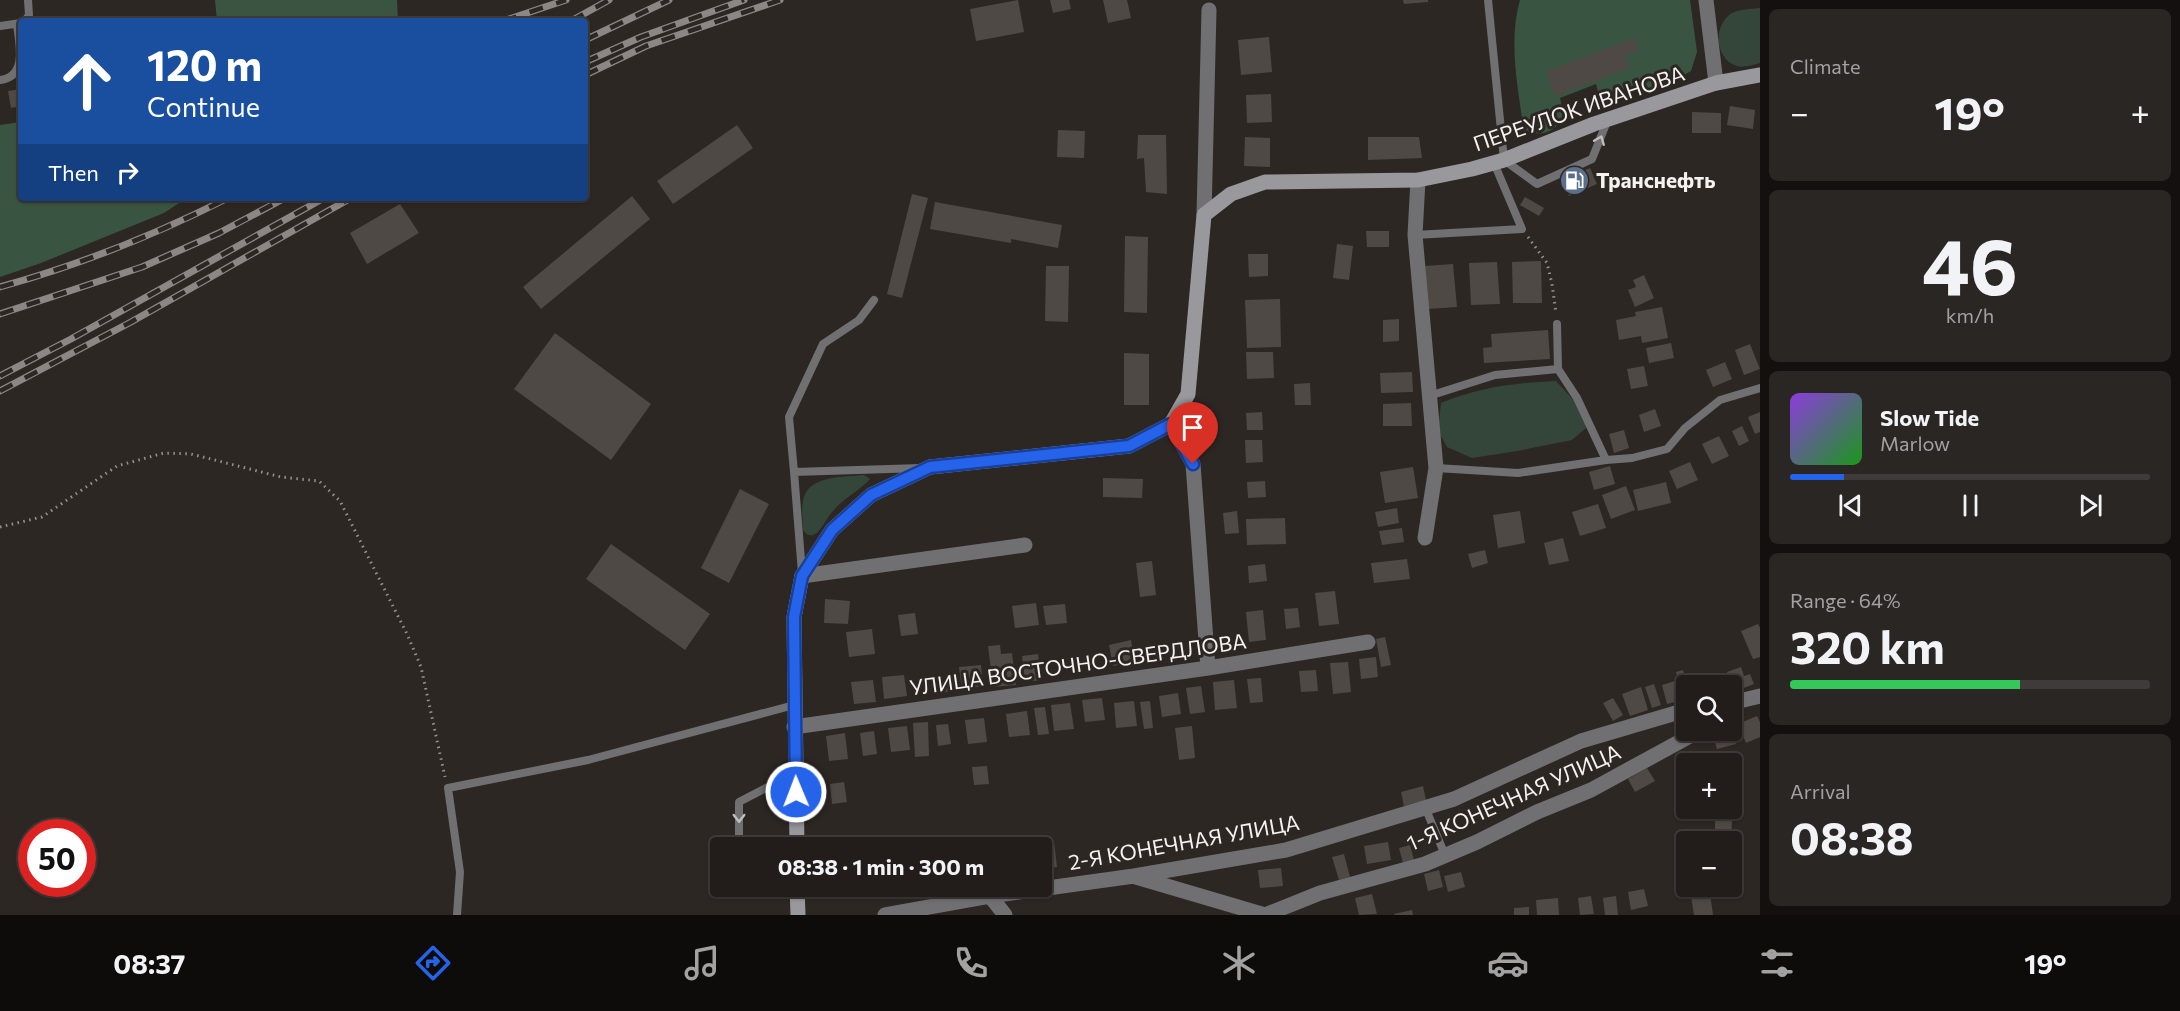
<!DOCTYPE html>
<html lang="en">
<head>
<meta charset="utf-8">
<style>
  :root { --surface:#221d1b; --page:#2a2624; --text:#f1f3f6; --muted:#a2a2a3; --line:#3f3b3a; --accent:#2563eb }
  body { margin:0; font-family:Commissioner,sans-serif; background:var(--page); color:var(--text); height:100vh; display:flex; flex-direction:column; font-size:22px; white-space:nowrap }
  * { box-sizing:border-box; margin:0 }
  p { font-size:20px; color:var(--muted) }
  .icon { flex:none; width:33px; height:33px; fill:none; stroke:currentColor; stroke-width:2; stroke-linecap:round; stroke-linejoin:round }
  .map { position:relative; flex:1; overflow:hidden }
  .drawer { display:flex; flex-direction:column; gap:9px; padding:9px; background:#13100f; width:420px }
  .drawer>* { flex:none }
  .hud { position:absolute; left:18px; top:18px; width:570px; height:183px; border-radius:6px; box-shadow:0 2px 4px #0004,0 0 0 2px var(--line); background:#1a4fa0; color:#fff; overflow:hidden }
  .fabs { position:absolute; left:1676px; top:675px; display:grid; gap:12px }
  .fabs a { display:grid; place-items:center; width:66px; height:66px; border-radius:6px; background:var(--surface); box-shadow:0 2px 4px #0004,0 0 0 2px var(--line); font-size:30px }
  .speed { position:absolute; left:18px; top:819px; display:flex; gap:12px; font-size:30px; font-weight:700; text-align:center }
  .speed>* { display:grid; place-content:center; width:78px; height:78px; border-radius:50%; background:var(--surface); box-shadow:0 2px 4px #0004,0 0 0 2px var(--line); line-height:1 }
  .speed .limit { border:9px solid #d22; background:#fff; color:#111 }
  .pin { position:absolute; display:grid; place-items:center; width:51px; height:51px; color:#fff; margin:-62px -26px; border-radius:50% 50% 50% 0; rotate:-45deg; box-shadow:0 0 6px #0007 }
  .pin .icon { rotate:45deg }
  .me { position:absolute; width:66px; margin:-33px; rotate:359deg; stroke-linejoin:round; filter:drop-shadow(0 0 4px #0008) }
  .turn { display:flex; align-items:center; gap:21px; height:126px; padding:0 30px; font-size:27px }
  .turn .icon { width:78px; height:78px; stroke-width:2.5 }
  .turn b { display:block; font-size:42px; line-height:51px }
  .then { display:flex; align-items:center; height:57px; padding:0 30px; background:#0003; gap:12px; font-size:22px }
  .big { font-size:45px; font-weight:700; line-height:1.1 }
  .drawer .card { flex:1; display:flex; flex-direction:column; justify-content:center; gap:9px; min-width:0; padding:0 21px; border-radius:9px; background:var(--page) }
  .drawer .dial { align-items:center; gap:0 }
  .dial b { font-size:78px; line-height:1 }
  .song { display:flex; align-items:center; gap:18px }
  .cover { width:72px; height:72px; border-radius:9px; background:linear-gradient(135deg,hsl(270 70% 55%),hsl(120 70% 35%)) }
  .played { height:6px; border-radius:3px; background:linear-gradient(90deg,var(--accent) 15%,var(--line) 15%) }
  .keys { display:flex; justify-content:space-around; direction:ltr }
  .heat { display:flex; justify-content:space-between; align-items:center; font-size:33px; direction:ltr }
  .charge { height:9px; border-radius:4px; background:linear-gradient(90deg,#34c759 64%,var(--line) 0) }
  .trip { position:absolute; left:710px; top:837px; width:342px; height:60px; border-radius:6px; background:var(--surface); box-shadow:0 2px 4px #0004,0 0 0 2px var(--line); font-weight:700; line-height:60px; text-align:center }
  .menu { display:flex; height:96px; justify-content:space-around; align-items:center; background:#0e0c0b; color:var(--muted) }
  .menu .icon { width:42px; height:42px }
  .menu .current { color:var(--accent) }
  .menu b { font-size:27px; color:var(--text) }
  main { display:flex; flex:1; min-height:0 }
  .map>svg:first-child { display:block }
</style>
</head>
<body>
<main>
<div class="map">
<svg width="1760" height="915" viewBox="0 0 1760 915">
  <rect width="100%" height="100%" fill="#2d2724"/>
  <path fill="#344639" d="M1760 8V63C1753 65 1743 68 1737 66 1714 59 1713 24 1732 13 1740 9 1751 9 1760 8Z
    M1556 381 1580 407 1586 428 1572 440 1517 451 1472 458 1447 447 1438 431 1441 403C1480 387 1514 383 1556 381Z
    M864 475 870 479C859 491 844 498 833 511 827 517 822 530 815 534 809 537 806 534 803 530 803 521 801 510 803 501 807 475 844 477 864 475Z"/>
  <path fill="#395542" d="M215 0H397L398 21H217Z
    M1520 0H1690L1697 52 1691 71 1670 83 1601 102 1596 84 1560 98 1564 117C1551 134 1544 136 1524 131 1518 88 1508 42 1520 0Z
    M21 122V198H184L182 201 164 213 41 263 0 277V125Z"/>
  <path fill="#4e4944" d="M1018 0 1024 32 976 41 970 9Z
    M1050 0H1069L1071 9 1053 13Z
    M1103 0H1127L1131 18 1108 23Z
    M1403 0H1428V2L1404 4Z
    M1269 37 1272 72 1241 75 1238 40Z
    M1635 38 1639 50 1625 55 1629 68 1555 96 1546 71Z
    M21 89V106L11 108 8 91Z
    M1271 94 1272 122 1247 123 1246 95Z
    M1730 106 1755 110 1753 129 1727 125Z
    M1692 112 1721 113V133H1692Z
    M737 125 753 148 673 204 657 181Z
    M1058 130 1085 131 1084 158 1057 157Z
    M1138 135H1166L1167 194 1146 192 1144 158 1137 159Z
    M1245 137 1270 138V167L1244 166Z
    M1368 137H1419L1422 158 1368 160Z
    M1590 168 1597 184 1569 196 1562 180Z
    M912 194 928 198 902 298 887 294Z
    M632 196 650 219 541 309 523 287Z
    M1525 197 1544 208 1539 216 1520 205Z
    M935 202 1062 225 1058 248 1011 239V243L930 229Z
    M400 204 419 233 367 264 350 233Z
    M1366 231H1389V247H1367Z
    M1125 236 1148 237 1147 313 1124 312Z
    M1337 244 1353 246 1349 280 1333 278Z
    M1248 254H1268V276L1249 277Z
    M1541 261 1542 303H1513L1512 262Z
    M1497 262 1500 304 1471 305 1469 263Z
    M1453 264 1457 307 1428 309 1425 266Z
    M1046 266H1069L1068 322 1045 321Z
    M1644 275 1654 298 1635 307 1628 290 1636 287 1633 280Z
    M1280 299 1281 347 1247 348 1245 300Z
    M1662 307 1668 338 1642 343 1641 336 1619 340 1616 320 1636 316 1635 312Z
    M1399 319V341L1383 342V320Z
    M1548 330 1550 359 1484 363 1483 348 1492 347 1491 334Z
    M555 333 651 404 611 460 514 389Z
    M1671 343 1674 358 1649 363 1646 348Z
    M1750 344 1760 369 1744 375 1735 350Z
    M1246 352H1273L1274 378 1247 379Z
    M1124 353 1149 354V405H1124Z
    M1725 362 1732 379 1713 387 1706 370Z
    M1644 366 1648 386 1631 389 1627 369Z
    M1412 372 1413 392 1381 393 1380 373Z
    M1310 383 1311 405H1295L1294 384Z
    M1411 403 1412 426H1383V404Z
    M1655 409 1661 426 1644 432 1639 415Z
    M1262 412 1263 430H1247L1246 413Z
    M1760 412V432L1755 434 1748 417Z
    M1742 426 1749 441 1739 446 1732 431Z
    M1624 430 1629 448 1614 453 1609 434Z
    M1719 436 1729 456 1712 464 1702 444Z
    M1245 440H1262L1263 462 1246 463Z
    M1690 462 1698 480 1677 489 1669 471Z
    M1610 466 1615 484 1594 490 1589 472Z
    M1413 467 1418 498 1385 503 1380 472Z
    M1103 478 1143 479 1142 498 1103 497Z
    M1265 481 1266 497 1248 498 1247 482Z
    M1666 482 1671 503 1638 511 1633 490Z
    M1626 486 1635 510 1611 519 1602 495Z
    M740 489 769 504 729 583 701 568Z
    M1598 504 1606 528 1580 536 1572 512Z
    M1397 508 1399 523 1378 527 1375 512Z
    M1237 511 1239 533 1225 534 1223 513Z
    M1520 511 1525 543 1498 548 1493 515Z
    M1285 518 1286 544 1247 545 1246 519Z
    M1402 528 1404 542 1382 545 1379 531Z
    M1563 538 1569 561 1549 565 1544 543Z
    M611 544 710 614 685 650 586 579Z
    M1485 550 1488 563 1472 568 1468 554Z
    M1407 559 1410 579 1374 583 1371 563Z
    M1152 561 1156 595 1140 597 1136 563Z
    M1265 564 1267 581 1249 583 1248 566Z
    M1335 591 1339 624 1319 626 1315 593Z
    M825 599 850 601 848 624 824 623Z
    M1036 603 1039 625 1015 628 1012 606Z
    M1065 604 1067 623 1046 625 1043 606Z
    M1298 608 1300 627 1286 629 1284 609Z
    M1263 610 1266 640 1249 642 1246 612Z
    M915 613 918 634 901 636 898 615Z
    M1758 624 1760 628V657L1753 659 1741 631Z
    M872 629 875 654 849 657 846 632Z
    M1385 637 1391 665 1381 667 1376 639Z
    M1131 640 1135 662 1113 666 1109 645Z
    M1000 645 1001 654 1012 653 1016 685 993 687 988 646Z
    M1038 654 1041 680 1025 682 1022 656Z
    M1376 657 1378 677 1361 679 1359 659Z
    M1348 662 1351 692 1333 694 1330 663Z
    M981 665 983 686 962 689 959 667Z
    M1741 667 1744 676 1750 674 1754 684 1734 692 1727 672Z
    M1316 670 1318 691 1301 692 1299 671Z
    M1683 670 1687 686 1686 699 1667 704 1662 685 1678 680 1676 672Z
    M1719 673 1724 686H1702L1700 680Z
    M904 675 907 696 884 699 882 677Z
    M952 678 954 691 940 693 938 680Z
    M1261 678 1263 702 1250 703 1247 679Z
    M873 680 876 702 854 704 851 682Z
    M1234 680 1237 708 1215 710 1213 682Z
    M1654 684 1661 705 1652 708 1645 687Z
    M1201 686 1205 712 1190 714 1186 688Z
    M1641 687 1648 710 1630 716 1622 694Z
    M1178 693 1181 714 1162 717 1159 696Z
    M1102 698 1105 720 1085 722 1082 700Z
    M1613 698 1623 715 1613 721 1603 703Z
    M1134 701 1137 726 1116 728 1114 703Z
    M1150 701 1153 728 1144 729 1140 702Z
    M1070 703 1074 729 1054 731 1051 705Z
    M1045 707 1049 734 1038 735 1034 708Z
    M1027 711 1030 735 1009 737 1006 714Z
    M1757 716 1760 722V737L1746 743 1738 724Z
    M984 718 987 742 968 744 965 720Z
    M928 722 929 756 915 757 913 723Z
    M948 724 951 744 938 746 936 725Z
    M907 726 910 750 891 752 888 728Z
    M1192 726 1195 758 1179 760 1175 728Z
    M1720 730H1733L1736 744 1717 749 1712 733Z
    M874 731 877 754 863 756 860 733Z
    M845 733 848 759 829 761 826 736Z
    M987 766 989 784 974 785 972 767Z
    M1647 768 1655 781 1635 792 1628 779Z
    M844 782 847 802 832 804 830 784Z
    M1423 786 1426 800 1404 806 1401 792Z
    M1715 820 1732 821 1731 840H1715Z
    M989 838 991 848H979L978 841Z
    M1054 841 1057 867 1041 869V848H1030V844Z
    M1388 842 1391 860 1367 864 1364 846Z
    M1410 845 1414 860 1403 863 1399 848Z
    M1344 854 1350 877 1339 880 1332 857Z
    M1281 868 1283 886 1260 888 1258 870Z
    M1439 870 1443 887 1428 891 1424 874Z
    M1461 872 1465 887 1448 892 1444 876Z
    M879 886H900L901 892 880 895Z
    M921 886H935V890L921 891Z
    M1644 889 1648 906 1631 910 1628 892Z
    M1710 893 1713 915H1694L1691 896Z
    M1372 894 1377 914 1359 915 1355 898Z
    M1591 896 1594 914 1580 915 1578 898Z
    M1616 896 1618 915H1605L1603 898Z
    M1558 898 1559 915H1537L1536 900Z
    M1529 907V915H1514V908Z
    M1412 910 1413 915H1394V914Z"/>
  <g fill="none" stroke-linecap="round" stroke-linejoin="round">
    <path stroke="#96918f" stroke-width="3" stroke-dasharray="1.5 4.5" stroke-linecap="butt" d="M1528 237 1547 263 1552 284 1556 313
      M0 527 42 517 117 466 164 453 191 454 281 477 319 481 340 501 407 634 421 667 445 777"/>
    <path stroke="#707073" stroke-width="8" d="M1488 0 1504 160 1537 184 1592 159 1608 119
      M25 21 29 15 28 0
      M0 26 21 23
      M0 80C28 77 19 43 17 24
      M1415 235 1522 229 1494 163
      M874 300 859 320 823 344 789 417 794 472 921 468
      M1557 324 1558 369
      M1429 396 1495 375 1558 369 1577 398 1606 460 1518 473 1436 468
      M1606 460 1632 458 1667 449 1685 428 1720 400 1760 388
      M794 472 802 573
      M1425 807 1445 855
      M757 848 739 842V802L795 773
      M457 915 460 872 448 788 588 760 794 705"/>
    <path stroke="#707073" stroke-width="15" d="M1418 180 1415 235 1436 468 1425 538
      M1204 215 1209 10
      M1171 424 1193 464 1208 668
      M802 576 1025 545
      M1731 703 1760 696
      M794 727 1208 668 1368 642
      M1136 877 1265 915 1320 893 1425 864 1477 842 1537 812 1591 790 1701 730
      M990 896 1005 915
      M885 915 990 896 1134 876 1286 850 1454 799 1581 741 1686 710"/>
    <path stroke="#707073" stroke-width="15" d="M1706 0 1716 83"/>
    <path stroke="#99989d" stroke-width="15" d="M797 848 794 617 802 576 832 530 871 495 930 467 1129 446 1171 424 1188 394 1204 215 1231 194 1265 182 1418 180 1472 169 1504 160 1594 124 1716 83 1760 75
      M797 886 798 915"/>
    <defs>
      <path id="rail" d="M503 21 566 0
        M571 21 609 0
        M585 40 669 0
        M585 62 641 37 744 0
        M585 75 646 46 780 0
        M0 287C79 265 155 235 228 198
        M0 314 142 267 219 233 285 198
        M0 376 71 339 324 198
        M0 391 131 322 351 198"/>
    </defs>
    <use href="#rail" stroke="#8c8785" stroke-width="7"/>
    <use href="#rail" stroke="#2d2724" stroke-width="4.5" stroke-dasharray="14" stroke-linecap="butt"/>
  </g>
  <defs><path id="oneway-chevron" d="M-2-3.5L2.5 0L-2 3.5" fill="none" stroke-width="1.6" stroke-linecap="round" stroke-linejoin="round" transform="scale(1.5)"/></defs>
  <g stroke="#c0bebe">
    <use href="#oneway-chevron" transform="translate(1600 140) rotate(-68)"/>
    <use href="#oneway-chevron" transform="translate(739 818) rotate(90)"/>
  </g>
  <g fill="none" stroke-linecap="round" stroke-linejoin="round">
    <defs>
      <path id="route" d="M796 792 794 617 802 576 832 530 871 495 930 467 1129 446 1171 424 1193 464"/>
    </defs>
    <use href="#route" stroke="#184099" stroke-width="15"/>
    <use href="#route" stroke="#2563eb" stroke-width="10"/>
  </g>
  <defs>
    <symbol id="fuel-disc" viewBox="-11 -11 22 22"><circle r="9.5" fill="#5c6f8a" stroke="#2d2724"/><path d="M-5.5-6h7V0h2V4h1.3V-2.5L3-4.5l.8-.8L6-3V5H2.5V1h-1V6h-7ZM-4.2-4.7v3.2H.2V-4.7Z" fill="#fff"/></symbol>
  </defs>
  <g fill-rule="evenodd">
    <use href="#fuel-disc" x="1558" y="164" width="33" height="33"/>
  </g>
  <g text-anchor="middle" stroke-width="6" stroke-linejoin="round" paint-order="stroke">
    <g font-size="21" fill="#f6f2f0" stroke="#2d2724">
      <text transform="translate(1579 109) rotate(-19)" y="7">ПЕРЕУЛОК ИВАНОВА</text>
      <text transform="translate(1078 665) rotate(-8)" y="7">УЛИЦА ВОСТОЧНО-СВЕРДЛОВА</text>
      <text transform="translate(1514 798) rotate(-24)" y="7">1-Я КОНЕЧНАЯ УЛИЦА</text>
      <text transform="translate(1184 843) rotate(-10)" y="7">2-Я КОНЕЧНАЯ УЛИЦА</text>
    </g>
    <g font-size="21" font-weight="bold" fill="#f6f2f0" stroke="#2d2724" text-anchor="start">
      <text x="1596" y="188">Транснефть</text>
    </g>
  </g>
</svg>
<div class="fabs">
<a><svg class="icon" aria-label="search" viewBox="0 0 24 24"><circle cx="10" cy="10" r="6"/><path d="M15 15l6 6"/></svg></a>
<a>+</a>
<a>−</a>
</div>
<div class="speed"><div class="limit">50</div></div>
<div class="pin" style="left:1193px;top:464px;background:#d93025"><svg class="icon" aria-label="arrive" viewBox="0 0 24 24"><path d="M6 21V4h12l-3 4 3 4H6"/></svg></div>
<svg class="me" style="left:796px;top:792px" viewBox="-20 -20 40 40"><circle r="17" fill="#2563eb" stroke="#fff" stroke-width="3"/><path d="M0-11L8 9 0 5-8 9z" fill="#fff"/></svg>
<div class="trip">08:38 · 1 min · 300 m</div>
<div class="hud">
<div class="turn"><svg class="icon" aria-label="ahead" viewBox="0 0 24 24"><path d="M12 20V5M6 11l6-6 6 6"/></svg><div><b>120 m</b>Continue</div></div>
<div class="then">Then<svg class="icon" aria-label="right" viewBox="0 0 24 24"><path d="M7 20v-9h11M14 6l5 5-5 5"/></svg></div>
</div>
</div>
<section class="drawer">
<div class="card"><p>Climate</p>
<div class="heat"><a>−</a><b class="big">19°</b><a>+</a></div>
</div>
<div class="card dial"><b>46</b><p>km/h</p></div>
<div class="card">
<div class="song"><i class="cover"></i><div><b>Slow Tide</b><p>Marlow</p></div></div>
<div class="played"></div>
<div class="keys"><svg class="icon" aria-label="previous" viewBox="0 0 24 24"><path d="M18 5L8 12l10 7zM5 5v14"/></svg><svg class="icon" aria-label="pause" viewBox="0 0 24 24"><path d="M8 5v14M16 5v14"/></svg><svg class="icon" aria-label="next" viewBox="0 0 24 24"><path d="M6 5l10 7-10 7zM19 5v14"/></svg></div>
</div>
<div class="card"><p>Range · 64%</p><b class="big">320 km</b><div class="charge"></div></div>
<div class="card"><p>Arrival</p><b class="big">08:38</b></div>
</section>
</main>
<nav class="menu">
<b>08:37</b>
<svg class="icon current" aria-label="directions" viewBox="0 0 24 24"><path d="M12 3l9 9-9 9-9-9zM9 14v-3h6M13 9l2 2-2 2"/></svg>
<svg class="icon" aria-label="music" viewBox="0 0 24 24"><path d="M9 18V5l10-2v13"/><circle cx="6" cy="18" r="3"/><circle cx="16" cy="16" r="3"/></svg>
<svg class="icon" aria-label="phone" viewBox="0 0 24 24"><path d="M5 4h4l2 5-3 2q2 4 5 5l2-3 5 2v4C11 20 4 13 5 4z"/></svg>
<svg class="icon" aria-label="climate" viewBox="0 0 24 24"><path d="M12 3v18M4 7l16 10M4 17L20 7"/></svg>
<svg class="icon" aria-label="car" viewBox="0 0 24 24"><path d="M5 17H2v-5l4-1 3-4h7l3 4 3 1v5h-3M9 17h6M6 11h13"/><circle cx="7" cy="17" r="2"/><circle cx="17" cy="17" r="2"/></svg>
<svg class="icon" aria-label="filters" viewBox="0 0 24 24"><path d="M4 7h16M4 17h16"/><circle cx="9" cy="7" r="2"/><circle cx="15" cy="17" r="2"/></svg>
<b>19°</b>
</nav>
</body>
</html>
